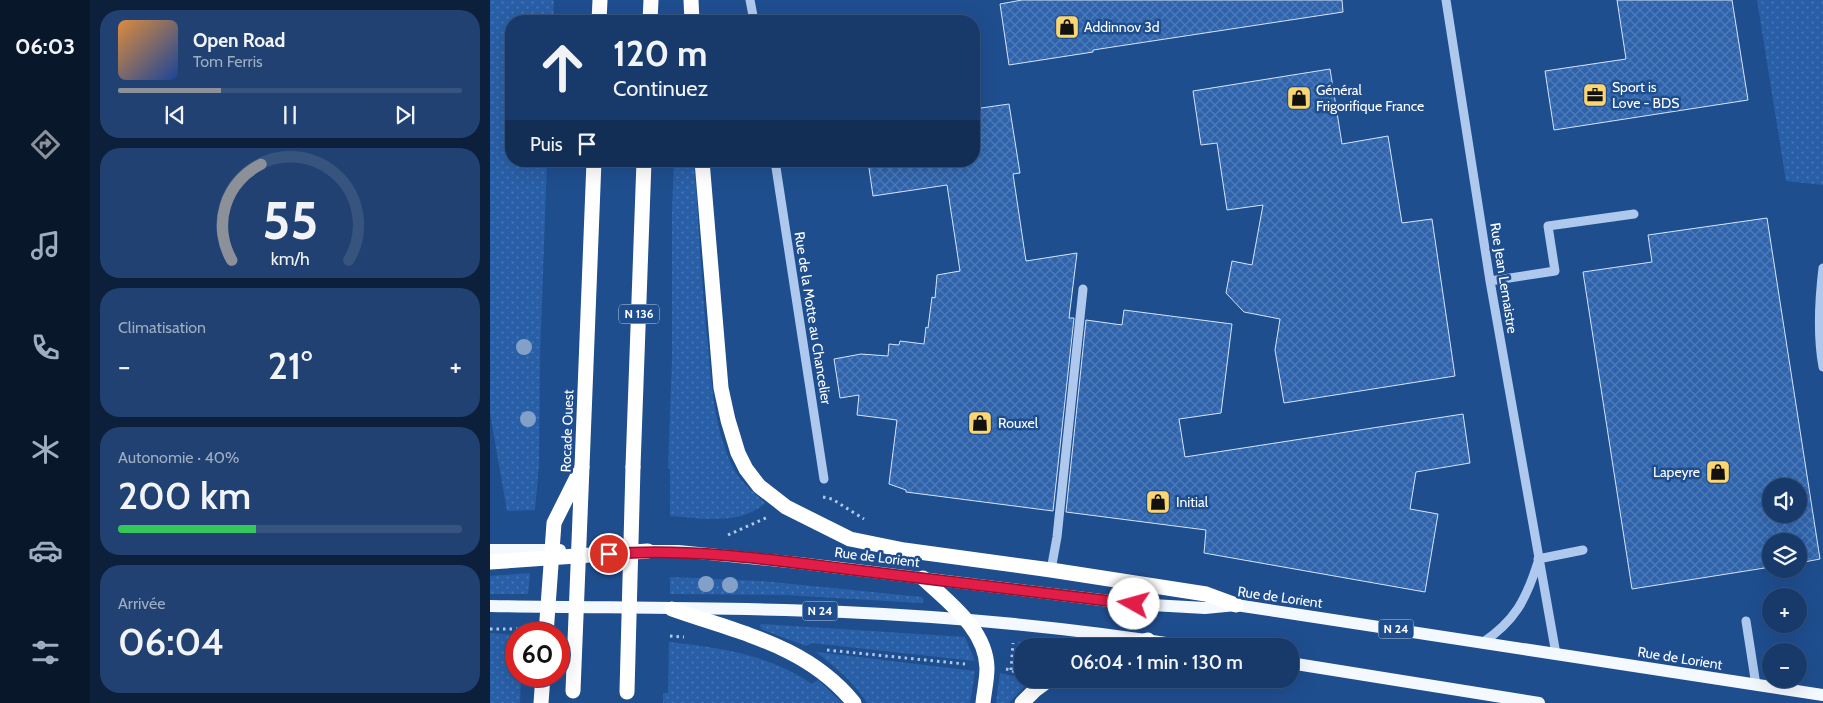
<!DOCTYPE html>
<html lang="fr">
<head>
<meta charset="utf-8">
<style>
  :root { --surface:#173a6b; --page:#204171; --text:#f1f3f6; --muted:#9eadc1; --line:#36547e; --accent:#8c9099 }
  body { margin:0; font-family:Cabin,sans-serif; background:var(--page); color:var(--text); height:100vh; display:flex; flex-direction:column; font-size:19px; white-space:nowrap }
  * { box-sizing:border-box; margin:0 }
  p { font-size:16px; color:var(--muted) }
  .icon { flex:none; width:28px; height:28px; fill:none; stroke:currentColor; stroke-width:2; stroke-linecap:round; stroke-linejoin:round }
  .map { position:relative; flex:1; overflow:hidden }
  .details { display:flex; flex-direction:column; gap:10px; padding:10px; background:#0d203b; width:400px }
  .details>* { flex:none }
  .guide { position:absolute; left:15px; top:15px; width:475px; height:152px; border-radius:20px; box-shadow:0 5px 20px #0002,0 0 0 1px var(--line); background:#173a6b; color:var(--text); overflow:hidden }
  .fabs { position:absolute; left:1272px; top:478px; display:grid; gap:10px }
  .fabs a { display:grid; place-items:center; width:45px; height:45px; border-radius:50%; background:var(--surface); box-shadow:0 5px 20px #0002,0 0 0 1px var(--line); font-size:25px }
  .speed { position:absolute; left:15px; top:622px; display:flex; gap:10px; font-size:25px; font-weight:700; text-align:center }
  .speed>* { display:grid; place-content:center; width:65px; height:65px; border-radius:50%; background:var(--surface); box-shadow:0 5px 20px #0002,0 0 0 1px var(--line); line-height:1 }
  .speed .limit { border:8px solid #d22; background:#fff; color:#111 }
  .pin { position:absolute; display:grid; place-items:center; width:42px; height:42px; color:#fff; margin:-21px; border:2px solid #fff; border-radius:50%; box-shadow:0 1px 5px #0007 }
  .me { position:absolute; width:55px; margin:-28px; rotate:277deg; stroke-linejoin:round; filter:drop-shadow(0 0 4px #0008) }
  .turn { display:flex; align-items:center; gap:18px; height:105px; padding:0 25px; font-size:22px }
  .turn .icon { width:65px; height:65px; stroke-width:2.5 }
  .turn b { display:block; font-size:35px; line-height:42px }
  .then { display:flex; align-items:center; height:48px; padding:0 25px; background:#0003; gap:10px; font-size:19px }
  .big { font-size:38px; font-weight:600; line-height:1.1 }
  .details .widget { flex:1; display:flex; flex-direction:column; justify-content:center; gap:8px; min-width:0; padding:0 18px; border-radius:20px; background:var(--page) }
  .details .dial { align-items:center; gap:0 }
  .dial svg { height:130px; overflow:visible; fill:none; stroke:var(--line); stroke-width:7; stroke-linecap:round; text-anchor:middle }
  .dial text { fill:var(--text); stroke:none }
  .song { display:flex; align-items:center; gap:15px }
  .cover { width:60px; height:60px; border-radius:8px; background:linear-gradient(135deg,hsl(30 70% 55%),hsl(220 70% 35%)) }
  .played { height:5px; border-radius:2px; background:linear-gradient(90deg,var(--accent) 30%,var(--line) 30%) }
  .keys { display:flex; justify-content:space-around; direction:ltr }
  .heat { display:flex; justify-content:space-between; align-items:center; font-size:28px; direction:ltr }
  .charge { height:8px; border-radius:4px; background:linear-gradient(90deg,#34c759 40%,var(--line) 0) }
  .trip { position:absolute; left:524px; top:638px; width:285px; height:50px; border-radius:20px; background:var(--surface); box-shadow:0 5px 20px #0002,0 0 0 1px var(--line); font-weight:600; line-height:50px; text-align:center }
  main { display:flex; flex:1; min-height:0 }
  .tabs { display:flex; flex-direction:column; width:90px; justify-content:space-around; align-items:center; background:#09172b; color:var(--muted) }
  .tabs .icon { width:35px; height:35px }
  .tabs .on { color:var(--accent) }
  .tabs b { font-size:22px; color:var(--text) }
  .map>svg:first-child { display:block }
</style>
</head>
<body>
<main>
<nav class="tabs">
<b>06:03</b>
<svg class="icon on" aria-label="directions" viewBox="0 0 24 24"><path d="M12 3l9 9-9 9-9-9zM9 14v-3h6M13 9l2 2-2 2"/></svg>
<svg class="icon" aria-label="music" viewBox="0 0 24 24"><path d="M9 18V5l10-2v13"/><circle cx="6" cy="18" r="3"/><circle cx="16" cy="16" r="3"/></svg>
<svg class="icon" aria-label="phone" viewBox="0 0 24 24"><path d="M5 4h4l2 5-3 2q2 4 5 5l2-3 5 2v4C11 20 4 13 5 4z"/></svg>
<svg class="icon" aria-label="climate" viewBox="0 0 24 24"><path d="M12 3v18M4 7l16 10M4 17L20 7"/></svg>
<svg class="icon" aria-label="car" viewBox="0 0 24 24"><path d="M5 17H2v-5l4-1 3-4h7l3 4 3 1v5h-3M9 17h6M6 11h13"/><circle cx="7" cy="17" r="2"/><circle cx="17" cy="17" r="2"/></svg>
<svg class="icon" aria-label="filters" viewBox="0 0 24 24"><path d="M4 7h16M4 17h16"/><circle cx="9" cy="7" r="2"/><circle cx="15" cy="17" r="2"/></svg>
</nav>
<section class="details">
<div class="widget">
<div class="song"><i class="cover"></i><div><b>Open Road</b><p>Tom Ferris</p></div></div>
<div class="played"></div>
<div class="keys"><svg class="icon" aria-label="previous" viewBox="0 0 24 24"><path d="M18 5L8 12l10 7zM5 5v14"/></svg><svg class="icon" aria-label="pause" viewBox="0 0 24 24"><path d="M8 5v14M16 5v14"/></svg><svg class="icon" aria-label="next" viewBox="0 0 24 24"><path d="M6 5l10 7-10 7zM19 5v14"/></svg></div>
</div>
<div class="widget dial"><svg viewBox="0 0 100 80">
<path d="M14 69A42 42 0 1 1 86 69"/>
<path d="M14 69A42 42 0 0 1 32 10" stroke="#8c9099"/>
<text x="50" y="56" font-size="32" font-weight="700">55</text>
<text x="50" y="72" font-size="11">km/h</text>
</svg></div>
<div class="widget"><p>Climatisation</p>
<div class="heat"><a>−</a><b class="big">21°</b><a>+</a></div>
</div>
<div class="widget"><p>Autonomie · 40%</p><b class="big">200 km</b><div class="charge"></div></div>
<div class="widget"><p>Arrivée</p><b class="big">06:04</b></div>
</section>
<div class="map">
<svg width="1333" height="703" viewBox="0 0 1333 703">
  <defs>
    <pattern id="grass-dots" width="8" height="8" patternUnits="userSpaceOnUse" patternTransform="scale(1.25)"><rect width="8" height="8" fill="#295fa7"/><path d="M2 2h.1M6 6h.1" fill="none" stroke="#4977b4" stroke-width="1.8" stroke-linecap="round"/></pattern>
    <pattern id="building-cross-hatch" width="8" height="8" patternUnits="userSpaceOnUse" patternTransform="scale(1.25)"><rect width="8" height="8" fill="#2f64ac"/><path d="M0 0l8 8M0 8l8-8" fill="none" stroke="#4e7bb8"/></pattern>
  </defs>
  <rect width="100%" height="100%" fill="#1f4e8f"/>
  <path fill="url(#grass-dots)" d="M0 0H64L63 21H21V161H57L50 355 49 464 45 510 17 511 0 413Z
    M1267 0H1333V185L1296 181Z
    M184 161H204C209 223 211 285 218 347 222 389 225 435 246 473 253 484 265 494 275 503 250 526 210 518 180 516V469L178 468 182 360V214Z
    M40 573 38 594H0V576Z
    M180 577 271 581 432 597 434 600 432 603 295 595 180 594Z
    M272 624 475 637 485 661 322 643 316 646 271 629 270 625Z
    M0 633 26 635V676H31L30 703H0Z
    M528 641 576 646H532V671L526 665Z
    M179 642C232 648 277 654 322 684L328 680 352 703H173V693H178Z
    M326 652 485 671 480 703H377C364 682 345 667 326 652Z
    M510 673 524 676 535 686 519 703H506Z"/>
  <path fill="url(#building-cross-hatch)" stroke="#d4e4f9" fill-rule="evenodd" d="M532 0H852L853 12 603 50V52L519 65 510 4Z
    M1127 0H1242L1258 100 1064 130 1055 71 1136 59Z
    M840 69 852 144 898 136 912 223 942 219 965 376 794 403 785 350 790 319 754 312 736 293 742 261 762 265 773 205 737 210 727 143 711 145 703 91Z
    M519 104 530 173 523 174 536 261 587 253 579 318H584L563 511 416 492V490L399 484 407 420 367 415 369 395 350 398 344 359 371 354 398 356 399 344 409 345 410 341 434 344 436 327 438 328 442 297 445 298 447 275 470 271 457 185 383 196 378 161H484V109Z
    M1277 218 1330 559 1309 563V541H1281V567L1142 589 1093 272 1162 262 1158 235ZM1281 486H1309V514H1281Z
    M634 310 742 324 731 413 689 419 695 457 973 414 980 463 926 472 920 509 948 514 935 592 714 553 716 530 576 512 596 320 632 325Z"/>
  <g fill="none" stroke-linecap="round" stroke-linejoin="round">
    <path stroke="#aec9ed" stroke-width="3" stroke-dasharray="2.5 4" stroke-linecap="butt" d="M333 497 342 499 374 519
      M238 535 278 517
      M0 629H34
      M180 636 194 637
      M337 650 475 664
      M516 669 521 670 531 676
      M521 670 523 643"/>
    <path stroke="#aec9ed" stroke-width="9" d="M260 0 264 21
      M956 0 1000 281 1066 654
      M285 161 334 479
      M1333 268C1329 301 1327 334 1333 367
      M1000 281 1065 271 1058 226 1144 214
      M1048 559 1093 550
      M561 570 567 537 593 289
      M1256 621 1266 685
      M992 643C1025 621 1036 600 1048 562"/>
    <path stroke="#f4f8ff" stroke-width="12" d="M0 550H70
      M150 551H188L309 563 644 604 715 608 746 605 1333 695
      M0 606C118 608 236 607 354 612 468 617 583 628 696 646
      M800 663 1049 703"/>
    <path stroke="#fff" stroke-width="15" d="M201 0 202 21
      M109 21 110 0
      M160 21 161 0
      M212 161 231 388 238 420 248 453 256 469 269 486 296 507 360 539 414 550 561 570 716 594 746 605
      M92 467 104 161
      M143 467 154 161
      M0 562 158 551
      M433 578C459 603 496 629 497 668 497 680 494 692 493 703
      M182 609C249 633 317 645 364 703
      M638 646 658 640
      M51 703 53 676
      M532 703 545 690 560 679"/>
    <path stroke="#fff" stroke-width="15" d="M56 634 64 523 89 473
      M83 691 92 467
      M137 692 143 467"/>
  </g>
  <g fill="#83a0c9">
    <circle cx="34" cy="347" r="8"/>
    <circle cx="38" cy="419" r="8"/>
    <circle cx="216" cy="584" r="8"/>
    <circle cx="240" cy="585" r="8"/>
  </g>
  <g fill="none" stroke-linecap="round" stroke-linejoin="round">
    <defs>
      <path id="route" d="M119 554C198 548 277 559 356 569 452 580 548 592 644 604"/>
    </defs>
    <use href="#route" stroke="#92132f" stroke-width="12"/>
    <use href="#route" stroke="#e11d48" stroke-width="9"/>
  </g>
  <defs>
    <symbol id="shop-square" viewBox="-11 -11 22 22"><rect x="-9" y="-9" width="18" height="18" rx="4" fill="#fbd56e" stroke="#1f4e8f"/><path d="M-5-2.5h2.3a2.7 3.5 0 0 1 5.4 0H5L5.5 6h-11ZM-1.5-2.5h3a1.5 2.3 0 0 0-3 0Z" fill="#111"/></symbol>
    <symbol id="office-square" viewBox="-11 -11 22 22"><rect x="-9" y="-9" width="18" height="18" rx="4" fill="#fbd56e" stroke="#1f4e8f"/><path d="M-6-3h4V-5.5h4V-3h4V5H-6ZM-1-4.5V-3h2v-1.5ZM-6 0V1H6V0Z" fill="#111"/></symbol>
  </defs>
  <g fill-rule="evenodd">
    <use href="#shop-square" x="563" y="13" width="28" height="28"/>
    <use href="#office-square" x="1091" y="81" width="28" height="28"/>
    <use href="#shop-square" x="795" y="84" width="28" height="28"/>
    <use href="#shop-square" x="476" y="409" width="28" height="28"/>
    <use href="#shop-square" x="1214" y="458" width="28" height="28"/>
    <use href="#shop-square" x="654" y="488" width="28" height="28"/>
  </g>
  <g text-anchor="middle" stroke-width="5" stroke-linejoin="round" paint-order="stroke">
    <g fill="#1f4e8f" stroke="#bccadd" stroke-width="1">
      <rect x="129" y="304.5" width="40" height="19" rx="4"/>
      <rect x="312.5" y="601.5" width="35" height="19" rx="4"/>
      <rect x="888.5" y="619.5" width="35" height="19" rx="4"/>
    </g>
    <g font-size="12" font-weight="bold" fill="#fff">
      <text x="149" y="318">N 136</text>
      <text x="330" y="615">N 24</text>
      <text x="906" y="633">N 24</text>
    </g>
    <g font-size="14" fill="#fff" stroke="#1f4e8f" text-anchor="start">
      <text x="594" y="32">Addinnov 3d</text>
      <text x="1122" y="92">Sport is<tspan x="1122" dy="16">Love - BDS</tspan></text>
      <text x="826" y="95">Général<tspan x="826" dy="16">Frigorifique France</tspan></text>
      <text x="508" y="428">Rouxel</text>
      <text x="1210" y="477" text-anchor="end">Lapeyre</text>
      <text x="686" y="507">Initial</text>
    </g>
    <g font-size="14" fill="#fff" stroke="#1f4e8f">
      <text transform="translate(1014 278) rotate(81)" y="5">Rue Jean Lemaistre</text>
      <text transform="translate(323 318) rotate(81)" y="5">Rue de la Motte au Chancelier</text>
      <text transform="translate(77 431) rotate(-88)" y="5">Rocade Ouest</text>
      <text transform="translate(387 557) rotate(7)" y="5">Rue de Lorient</text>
      <text transform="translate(790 597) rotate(8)" y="5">Rue de Lorient</text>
      <text transform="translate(1190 658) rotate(9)" y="5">Rue de Lorient</text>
    </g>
  </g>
</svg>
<div class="fabs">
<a><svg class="icon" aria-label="sound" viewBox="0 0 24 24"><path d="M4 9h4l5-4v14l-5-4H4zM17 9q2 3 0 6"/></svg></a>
<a><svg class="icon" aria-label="layers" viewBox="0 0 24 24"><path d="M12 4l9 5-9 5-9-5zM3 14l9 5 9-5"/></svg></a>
<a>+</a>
<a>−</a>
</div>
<div class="speed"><div class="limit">60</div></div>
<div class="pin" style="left:119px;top:554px;background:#d93025"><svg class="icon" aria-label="arrive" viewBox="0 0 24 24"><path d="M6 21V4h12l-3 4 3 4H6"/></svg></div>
<svg class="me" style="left:644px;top:604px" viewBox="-20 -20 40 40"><circle r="19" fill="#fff"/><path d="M0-13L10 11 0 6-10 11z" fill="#e11d48"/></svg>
<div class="trip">06:04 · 1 min · 130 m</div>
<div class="guide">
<div class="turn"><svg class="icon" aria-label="ahead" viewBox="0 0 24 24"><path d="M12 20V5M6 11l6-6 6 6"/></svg><div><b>120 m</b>Continuez</div></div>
<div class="then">Puis<svg class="icon" aria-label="arrive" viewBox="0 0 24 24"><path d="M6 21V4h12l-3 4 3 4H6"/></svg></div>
</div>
</div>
</main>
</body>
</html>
